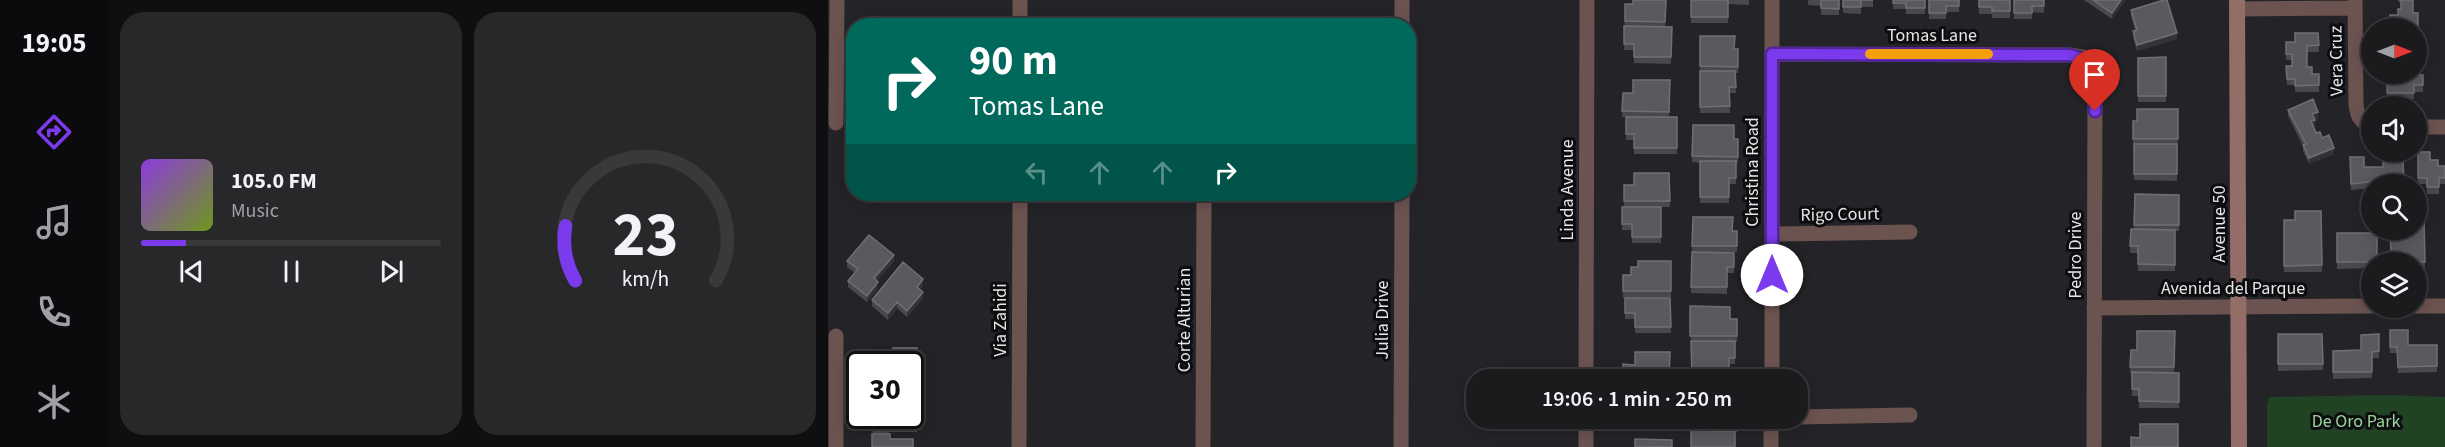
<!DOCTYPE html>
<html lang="en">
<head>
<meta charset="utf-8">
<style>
  :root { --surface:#1b1a1d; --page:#28272a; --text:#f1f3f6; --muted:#a0a1a4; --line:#39383b; --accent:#7c3aed }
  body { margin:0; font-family:"Source Sans 3",sans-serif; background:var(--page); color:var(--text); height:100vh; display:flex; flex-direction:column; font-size:22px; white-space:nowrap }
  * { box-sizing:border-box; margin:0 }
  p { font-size:20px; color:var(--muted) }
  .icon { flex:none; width:33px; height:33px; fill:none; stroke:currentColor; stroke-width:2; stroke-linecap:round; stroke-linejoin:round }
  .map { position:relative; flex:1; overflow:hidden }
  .side { display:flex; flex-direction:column; gap:12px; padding:12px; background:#0f0e10; width:720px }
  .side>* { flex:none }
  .guide { position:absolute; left:18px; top:18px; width:570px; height:183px; border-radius:24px; box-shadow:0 3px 15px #0003,0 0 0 2px var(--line); background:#00695c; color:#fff; overflow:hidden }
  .needle { width:39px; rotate:90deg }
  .buttons { position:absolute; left:1533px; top:18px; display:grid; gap:12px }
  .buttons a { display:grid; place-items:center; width:66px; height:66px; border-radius:50%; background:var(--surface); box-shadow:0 3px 15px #0003,0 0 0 2px var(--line); font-size:30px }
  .speed { position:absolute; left:18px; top:351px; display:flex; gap:12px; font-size:30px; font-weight:700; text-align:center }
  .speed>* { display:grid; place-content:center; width:78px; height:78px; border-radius:50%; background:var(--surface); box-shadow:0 3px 15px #0003,0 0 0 2px var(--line); line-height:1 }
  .speed .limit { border:3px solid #111; border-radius:9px; background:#fff; color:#111 }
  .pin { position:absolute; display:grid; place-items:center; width:51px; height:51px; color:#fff; margin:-62px -26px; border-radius:50% 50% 50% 0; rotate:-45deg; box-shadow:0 0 6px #0007 }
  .pin .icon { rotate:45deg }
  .me { position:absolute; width:66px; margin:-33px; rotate:0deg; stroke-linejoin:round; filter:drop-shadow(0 0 4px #0008) }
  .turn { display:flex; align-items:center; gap:21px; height:126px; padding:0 24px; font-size:27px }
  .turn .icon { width:78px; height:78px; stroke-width:2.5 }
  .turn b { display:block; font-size:42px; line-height:51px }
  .lanes { display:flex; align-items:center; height:57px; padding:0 24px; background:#0003; justify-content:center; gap:30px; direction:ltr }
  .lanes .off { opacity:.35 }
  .side .widget { flex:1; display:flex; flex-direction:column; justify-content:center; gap:9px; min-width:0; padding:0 21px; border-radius:24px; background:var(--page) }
  .side .dial { align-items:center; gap:0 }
  .dial svg { height:156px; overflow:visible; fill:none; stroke:var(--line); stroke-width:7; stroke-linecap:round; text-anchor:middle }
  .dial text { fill:var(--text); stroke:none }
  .song { display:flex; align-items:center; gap:18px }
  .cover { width:72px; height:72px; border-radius:9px; background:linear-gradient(135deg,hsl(270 70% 55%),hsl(80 70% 35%)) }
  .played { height:6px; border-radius:3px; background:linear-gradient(90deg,var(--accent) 15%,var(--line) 15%) }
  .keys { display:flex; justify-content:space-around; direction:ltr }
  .side .tiles { flex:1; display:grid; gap:12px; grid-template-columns:repeat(2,1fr) }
  .trip { position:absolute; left:638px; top:369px; width:342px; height:60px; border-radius:24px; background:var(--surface); box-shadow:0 3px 15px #0003,0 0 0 2px var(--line); font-weight:600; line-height:60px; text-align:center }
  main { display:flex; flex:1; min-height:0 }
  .tab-bar { display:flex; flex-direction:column; width:108px; justify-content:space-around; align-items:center; background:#0b0a0c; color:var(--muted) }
  .tab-bar .icon { width:42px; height:42px }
  .tab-bar .active { color:var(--accent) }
  .tab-bar b { font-size:27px; color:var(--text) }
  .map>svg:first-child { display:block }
</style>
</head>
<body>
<main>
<nav class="tab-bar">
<b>19:05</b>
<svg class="icon active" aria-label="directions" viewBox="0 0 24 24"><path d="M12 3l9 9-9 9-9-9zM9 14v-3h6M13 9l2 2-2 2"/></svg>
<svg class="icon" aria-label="music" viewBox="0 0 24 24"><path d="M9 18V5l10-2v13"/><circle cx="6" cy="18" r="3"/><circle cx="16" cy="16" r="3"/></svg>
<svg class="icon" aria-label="phone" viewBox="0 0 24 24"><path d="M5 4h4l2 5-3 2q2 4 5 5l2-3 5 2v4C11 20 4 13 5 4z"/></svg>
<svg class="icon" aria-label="climate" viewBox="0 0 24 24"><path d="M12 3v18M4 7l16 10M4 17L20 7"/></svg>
</nav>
<section class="side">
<div class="tiles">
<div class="widget">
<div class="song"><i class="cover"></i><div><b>105.0 FM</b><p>Music</p></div></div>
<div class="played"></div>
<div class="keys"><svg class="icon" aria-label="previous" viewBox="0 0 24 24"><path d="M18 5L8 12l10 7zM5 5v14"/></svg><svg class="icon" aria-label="pause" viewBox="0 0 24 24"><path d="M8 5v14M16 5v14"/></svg><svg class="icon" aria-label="next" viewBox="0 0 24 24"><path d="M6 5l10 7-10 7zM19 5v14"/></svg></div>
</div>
<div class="widget dial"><svg viewBox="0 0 100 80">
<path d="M14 69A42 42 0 1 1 86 69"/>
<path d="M14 69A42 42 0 0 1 9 41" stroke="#7c3aed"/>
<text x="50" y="56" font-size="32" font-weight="700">23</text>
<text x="50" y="72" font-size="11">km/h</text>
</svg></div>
</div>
</section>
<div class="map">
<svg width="1617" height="447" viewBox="0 0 1617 447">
  <rect width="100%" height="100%" fill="#242327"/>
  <path fill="#224224" d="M1558 395 1617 397V447H1439V405L1441 397Z"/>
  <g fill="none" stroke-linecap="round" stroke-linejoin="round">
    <path stroke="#6b5350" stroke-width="15" d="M1527 0 1528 104C1529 115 1532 123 1544 126
      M1409 9 1527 8
      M192 26V0
      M574 26V0
      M944 54 1241 55 1255 57 1262 63 1267 87 1266 447
      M8 123 9 0
      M1588 127H1617
      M944 234 1082 232
      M1588 306H1617
      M1266 308 1544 306
      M8 336V447
      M758 380 759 0
      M944 380V0
      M969 417 1082 415
      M191 447 192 194
      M375 447 376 194
      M573 447 574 194
      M758 447V418
      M943 447V418"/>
    <path stroke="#936e69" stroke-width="16" d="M1409 0 1411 447"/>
  </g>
  <path fill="#49494d" d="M838 0 837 27H844L843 64 806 63V50H796L797 4H805Z
    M863 0H921V5L900 4V23H863Z
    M980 0H1011V15H993V6L980 5Z
    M1015 0H1045V7H1033V14L1015 13Z
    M1065 0H1097V14H1078V9H1065Z
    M1101 0H1131V12H1118V19H1101Z
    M1151 0H1182V18H1164V14H1151Z
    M1186 0H1216V13L1204 12V19H1186Z
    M1256 0H1297L1284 19Z
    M1570 0H1585V13H1590V35H1588V28L1570 15 1573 9V2H1570Z
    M1303 10 1349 39 1309 51 1305 37V31L1307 30 1303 16Z
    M1490 33 1491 52H1479V67L1484 74H1491V92H1467V85H1459L1458 66H1464V60H1458V42H1467Z
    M906 49H910V73H907L908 93H901L902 113H872V66Z
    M1338 57V102H1310V58Z
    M1592 75H1595V92H1586V99H1559V81H1567Z
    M842 80 841 117H849V154H806V140H798V117H794L795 93H805Z
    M1350 109 1349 181 1306 180V145H1305V121H1309Z
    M1460 110 1490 118 1487 120V126L1485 127 1488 133 1494 138 1506 154 1481 164 1475 151V146L1460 116Z
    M865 125 906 139H910V163H908V184H901V203H872V163L864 162Z
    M1590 152 1610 166H1617V184H1611V194H1599V184H1590Z
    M1575 156 1576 184H1544V188L1523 190 1522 157 1536 167H1555L1566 162Z
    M841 173 842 207H833V243H804V230H794V207H796V185H806Z
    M1307 194 1351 195V231H1347V271H1310V253H1302L1303 229H1306Z
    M1493 211 1494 272H1456V220H1467Z
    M865 217 905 231H909V252H864Z
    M1596 217 1597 268H1588V262L1577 258H1563L1562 234H1579Z
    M1509 233H1549V262H1544V268L1509 269Z
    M864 252 906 253V273H899V294L863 293Z
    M19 261H66L49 281 50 288 39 302 20 287V281L27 273 19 267Z
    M843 261V297L795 298V275H803Z
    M95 286 92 289 95 298 79 317 69 308 60 320 44 306V300Z
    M797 298H842L843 333H807V319H797Z
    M862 306 902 319H909V342H907V364H901V380H864Z
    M1562 330 1580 345H1609V372L1570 373 1569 353H1562Z
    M1347 331 1346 373H1351V408H1311V396H1304V373H1302L1303 350H1309Z
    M1450 334H1494L1495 370 1450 371Z
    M1551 334V358H1544V378L1505 379V351L1533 350Z
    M89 348V389H82V364Z
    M83 406H89V432H61V434L62 439 85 447 45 434 44 416Z
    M801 418H841V422H801Z
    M869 418H910V432L869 430Z"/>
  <path fill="#333337" d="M1293 0H1297L1284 19V13Z
    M1349 33V39L1309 51V45Z
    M1595 57V64L1588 65V59Z
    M1490 112V118L1484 121V114Z
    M1487 120V126L1483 128V121Z
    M1506 148V154L1481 164V158Z
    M66 255V261L46 285V278Z
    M95 279V286L89 293V287Z
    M50 282V288L39 302V296Z
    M95 292V298L79 317V311Z
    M69 302V308L60 320V313Z"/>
  <path fill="#5a5a5e" stroke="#707073" stroke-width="1.5" d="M805 0H838L837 22 797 21V4H805Z
    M863 0H900V17H863Z
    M993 0H1011V9L993 8Z
    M1015 0H1045H1033V7H1015Z
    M1065 0H1097V8H1078V3H1065Z
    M1101 0H1131V6H1118V13H1101Z
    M1151 0H1182V11H1164V7H1151Z
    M1186 0H1216V6H1204V13H1186Z
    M1265 0H1293L1284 13Z
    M1336 0H1339L1349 33 1309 45 1305 31 1309 30 1303 10Z
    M1573 0H1585V13H1590V29L1563 28 1562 15H1570V9H1573Z
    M796 26 844 27 843 57H806V44H796Z
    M1467 33H1490L1491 45 1479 46V67H1484V74H1491V85L1467 86V79H1459L1458 66H1464V54H1458V42H1467Z
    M872 36H907L906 49H910V67L872 66Z
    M1588 48H1595V57L1588 59Z
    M1338 57V96H1310V58Z
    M872 71H907L908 87H901L902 106 872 107Z
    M1588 72H1592V75H1595V85H1586V93H1559V81H1567V75H1574V74H1588Z
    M805 80H842L841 112 794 111 795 93H805Z
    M1485 99 1490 112 1484 114 1487 120 1483 121 1486 128 1488 133 1492 132 1494 138 1501 135 1506 148 1481 158 1475 145 1478 144 1460 110Z
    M1309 109H1350V139H1305V121H1309Z
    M798 117H849V148H806V134H798Z
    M865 125H906V139H910V157L864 156Z
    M1306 144H1349V174H1306Z
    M1590 152H1602V160H1610V166H1617V178H1611V187H1599V178H1590Z
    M1575 156 1576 184H1549V181L1523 184 1522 157H1536V167H1555V162H1566V157Z
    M872 161H908V178H901V197H872Z
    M806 173H841L842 201H796V185H806Z
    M1307 194 1351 195V225H1306Z
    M794 207H833V237H804V224H794Z
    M1467 211H1493L1494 265 1456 266V220H1467Z
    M865 217H905L904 231H909V246H864Z
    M1588 217H1596L1597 262H1577V252H1563L1562 234H1579V230H1588Z
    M1303 229 1347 230V265L1310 264V246H1302Z
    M1509 233H1549V262H1509Z
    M41 235 66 255 46 278 50 282 39 296 20 281 30 269 19 261Z
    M864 252 906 253V267H899V287H863Z
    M810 261H843V291H795V275H803V267H810Z
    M75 262 95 279 89 287 95 292 79 311 69 302 60 313 44 300Z
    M797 298H842L843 327H807V313H797Z
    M862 306 902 307V319H909V336H862Z
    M1562 330H1580V345H1609V366L1570 367 1569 347H1562Z
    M1309 331H1347L1346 367H1302L1303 350H1309Z
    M1450 334H1494L1495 364H1450Z
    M1551 334V351L1544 352V372H1505V351L1533 350V335Z
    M863 341H907V358H901V376H864Z
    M65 348H89V383H82V364H52V361H65Z
    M807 352H842L841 380H795V364L807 365Z
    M1304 372 1351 373V402L1311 401V389H1304Z
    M82 393 83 406H89V426H61V430H45V416H82Z
    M869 418H910V426H869Z
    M1312 424H1350V447H1303V437L1312 438Z
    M863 430 907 431V447H863Z
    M44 434H62V439H85V447H44Z
    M807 439 844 440V447H807Z"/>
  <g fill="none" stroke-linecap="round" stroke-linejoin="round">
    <defs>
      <path id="route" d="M944 275V54L1241 55C1273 61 1267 83 1267 111"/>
    </defs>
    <use href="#route" stroke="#51269a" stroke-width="15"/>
    <use href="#route" stroke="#7c3aed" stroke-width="10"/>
    <path stroke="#f59e0b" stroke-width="10" d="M1042 54H1160"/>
  </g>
  <g text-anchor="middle" stroke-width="6" stroke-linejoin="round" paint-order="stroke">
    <g font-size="18" fill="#e6e6e9" stroke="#0d0d0f">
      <text x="1104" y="41">Tomas Lane</text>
      <text transform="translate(1508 61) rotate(-91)" y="6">Vera Cruz</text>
      <text transform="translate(924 172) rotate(-90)" y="6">Christina Road</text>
      <text transform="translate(739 190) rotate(-90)" y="6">Linda Avenue</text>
      <text transform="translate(1012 214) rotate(-1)" y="6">Rigo Court</text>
      <text transform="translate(1391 224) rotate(-90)" y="6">Avenue 50</text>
      <text transform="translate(1247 255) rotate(-90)" y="6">Pedro Drive</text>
      <text x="1405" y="294">Avenida del Parque</text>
      <text transform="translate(172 320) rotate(-90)" y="6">Via Zahidi</text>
      <text transform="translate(356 320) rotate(-90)" y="6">Corte Alturian</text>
      <text transform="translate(554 320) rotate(-90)" y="6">Julia Drive</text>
    </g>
    <g font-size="18" fill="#99d59b" stroke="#0d0d0f">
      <text x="1528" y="427">De Oro Park</text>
    </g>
  </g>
</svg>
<div class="buttons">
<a><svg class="needle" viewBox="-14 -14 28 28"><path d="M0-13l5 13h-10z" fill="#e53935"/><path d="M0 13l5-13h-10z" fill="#a0a1a4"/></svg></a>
<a><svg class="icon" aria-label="sound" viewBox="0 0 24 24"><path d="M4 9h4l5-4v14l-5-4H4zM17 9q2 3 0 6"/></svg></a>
<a><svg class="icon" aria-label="search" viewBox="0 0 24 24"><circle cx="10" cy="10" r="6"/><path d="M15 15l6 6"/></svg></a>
<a><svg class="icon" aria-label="layers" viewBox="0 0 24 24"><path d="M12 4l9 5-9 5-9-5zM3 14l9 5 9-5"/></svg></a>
</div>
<div class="speed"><div class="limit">30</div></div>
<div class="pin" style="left:1267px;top:111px;background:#d93025"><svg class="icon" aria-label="arrive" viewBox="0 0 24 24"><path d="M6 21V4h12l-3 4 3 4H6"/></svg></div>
<svg class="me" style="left:944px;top:275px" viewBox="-20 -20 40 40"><circle r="19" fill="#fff"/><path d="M0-13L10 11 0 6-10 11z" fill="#7c3aed"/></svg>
<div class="trip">19:06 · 1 min · 250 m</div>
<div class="guide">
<div class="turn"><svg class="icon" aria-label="right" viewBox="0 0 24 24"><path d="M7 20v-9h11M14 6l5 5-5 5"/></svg><div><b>90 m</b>Tomas Lane</div></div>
<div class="lanes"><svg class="icon off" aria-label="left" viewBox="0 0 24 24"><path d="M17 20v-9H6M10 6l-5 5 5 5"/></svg><svg class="icon off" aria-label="ahead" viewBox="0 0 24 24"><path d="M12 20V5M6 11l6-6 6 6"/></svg><svg class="icon off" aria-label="ahead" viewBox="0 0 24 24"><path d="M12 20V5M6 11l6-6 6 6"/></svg><svg class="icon" aria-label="right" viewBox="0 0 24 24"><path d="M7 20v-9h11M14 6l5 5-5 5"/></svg></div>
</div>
</div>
</main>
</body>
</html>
